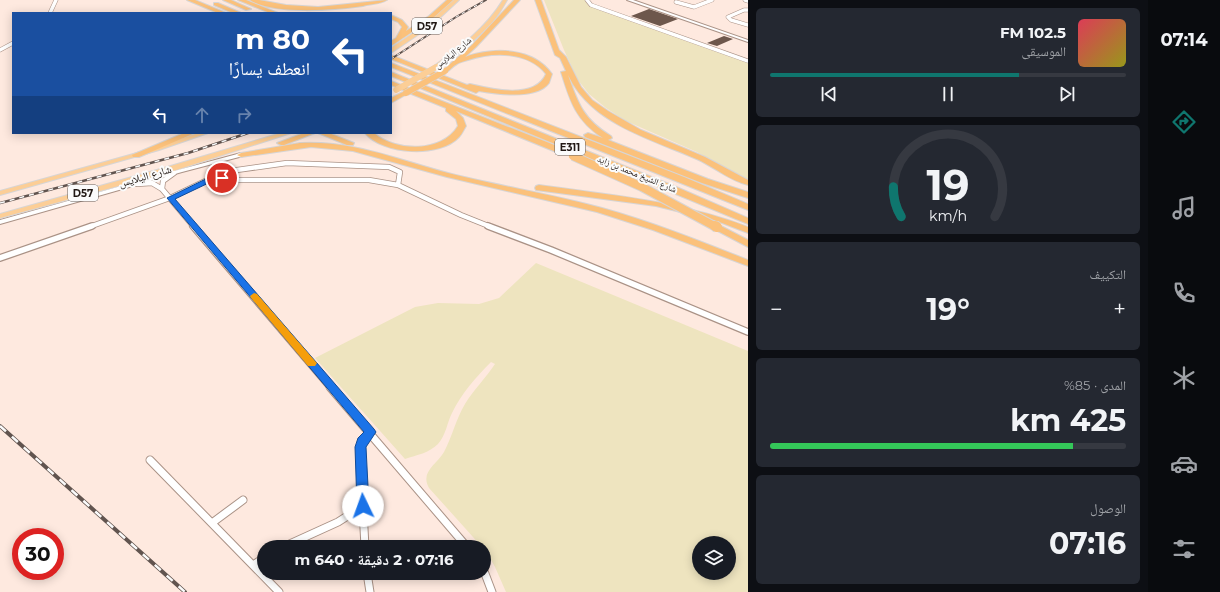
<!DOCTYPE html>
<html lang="ar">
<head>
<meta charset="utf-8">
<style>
  :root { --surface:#171b24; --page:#242831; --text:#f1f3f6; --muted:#9ea1a6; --line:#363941; --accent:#0f766e }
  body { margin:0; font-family:Montserrat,"Noto Naskh Arabic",sans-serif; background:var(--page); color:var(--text); direction:rtl; height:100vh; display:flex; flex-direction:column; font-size:15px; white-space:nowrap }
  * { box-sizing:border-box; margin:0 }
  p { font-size:13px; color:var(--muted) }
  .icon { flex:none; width:22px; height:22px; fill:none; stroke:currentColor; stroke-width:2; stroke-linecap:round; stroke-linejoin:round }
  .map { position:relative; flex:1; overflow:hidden; direction:ltr }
  .sheet { display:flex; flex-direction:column; gap:8px; padding:8px; background:#0d0f14; width:400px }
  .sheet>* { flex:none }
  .banner { position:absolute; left:12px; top:12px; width:380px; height:122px; border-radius:0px; box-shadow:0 2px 10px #0003; direction:rtl; background:#1a4fa0; color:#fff; overflow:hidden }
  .fabs { position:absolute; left:692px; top:536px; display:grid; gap:8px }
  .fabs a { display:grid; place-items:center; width:44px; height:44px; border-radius:50%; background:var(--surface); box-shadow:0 2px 10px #0003; font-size:20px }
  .speed { position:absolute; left:12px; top:528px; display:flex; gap:8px; font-size:20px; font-weight:700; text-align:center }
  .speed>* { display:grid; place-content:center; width:52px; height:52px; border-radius:50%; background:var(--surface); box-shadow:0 2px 10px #0003; line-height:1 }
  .speed .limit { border:6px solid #d22; background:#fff; color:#111 }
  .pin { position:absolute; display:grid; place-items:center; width:34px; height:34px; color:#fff; margin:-17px; border:2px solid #fff; border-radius:50%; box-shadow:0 1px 4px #0007 }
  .me { position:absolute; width:44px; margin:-22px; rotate:357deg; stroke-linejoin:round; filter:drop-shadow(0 0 3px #0008) }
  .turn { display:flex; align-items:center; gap:14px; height:84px; padding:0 16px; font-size:18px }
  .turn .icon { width:52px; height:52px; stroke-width:2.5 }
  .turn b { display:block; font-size:28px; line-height:34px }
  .lanes { display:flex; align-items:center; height:38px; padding:0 16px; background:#0003; justify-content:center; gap:20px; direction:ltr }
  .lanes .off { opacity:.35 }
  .big { font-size:30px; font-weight:700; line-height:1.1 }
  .sheet .tile { flex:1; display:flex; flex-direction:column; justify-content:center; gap:6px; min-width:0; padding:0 14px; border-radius:6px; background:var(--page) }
  .sheet .dial { align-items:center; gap:0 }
  .dial svg { height:104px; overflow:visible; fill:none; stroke:var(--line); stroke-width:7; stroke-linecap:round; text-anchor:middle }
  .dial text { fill:var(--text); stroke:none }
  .song { display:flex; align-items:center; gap:12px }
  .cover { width:48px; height:48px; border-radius:6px; background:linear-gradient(135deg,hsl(350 70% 55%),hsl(60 70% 35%)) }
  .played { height:4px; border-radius:2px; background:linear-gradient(90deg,var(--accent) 70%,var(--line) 70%) }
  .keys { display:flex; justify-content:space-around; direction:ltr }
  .heat { display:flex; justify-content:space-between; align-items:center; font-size:22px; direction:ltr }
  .charge { height:6px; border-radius:3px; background:linear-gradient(90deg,#34c759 85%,var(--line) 0) }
  .trip { position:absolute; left:257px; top:540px; width:234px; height:40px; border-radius:20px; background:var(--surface); box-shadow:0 2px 10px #0003; font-weight:700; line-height:40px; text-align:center; direction:rtl }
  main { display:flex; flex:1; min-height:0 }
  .dock { display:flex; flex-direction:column; width:72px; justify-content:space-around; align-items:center; background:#090b0e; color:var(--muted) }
  .dock .icon { width:28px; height:28px }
  .dock .on { color:var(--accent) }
  .dock b { font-size:18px; color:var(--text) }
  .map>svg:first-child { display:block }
</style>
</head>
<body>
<main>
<nav class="dock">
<b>07:14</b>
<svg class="icon on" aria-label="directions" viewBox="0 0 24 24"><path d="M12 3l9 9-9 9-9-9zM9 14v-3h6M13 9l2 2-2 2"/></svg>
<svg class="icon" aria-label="music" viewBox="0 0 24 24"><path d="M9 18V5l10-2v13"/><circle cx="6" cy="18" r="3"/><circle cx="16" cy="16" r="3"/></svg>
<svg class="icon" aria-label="phone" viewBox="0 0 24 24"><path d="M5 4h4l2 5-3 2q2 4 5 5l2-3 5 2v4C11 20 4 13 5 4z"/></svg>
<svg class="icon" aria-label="climate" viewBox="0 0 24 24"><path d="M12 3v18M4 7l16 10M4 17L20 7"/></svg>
<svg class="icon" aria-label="car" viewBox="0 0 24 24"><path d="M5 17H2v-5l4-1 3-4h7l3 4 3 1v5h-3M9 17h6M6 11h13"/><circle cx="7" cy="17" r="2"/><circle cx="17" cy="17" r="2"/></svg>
<svg class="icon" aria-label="filters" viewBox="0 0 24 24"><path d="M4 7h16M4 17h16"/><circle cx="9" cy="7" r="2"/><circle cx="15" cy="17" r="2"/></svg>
</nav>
<section class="sheet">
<div class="tile">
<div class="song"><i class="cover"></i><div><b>102.5 FM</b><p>الموسيقى</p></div></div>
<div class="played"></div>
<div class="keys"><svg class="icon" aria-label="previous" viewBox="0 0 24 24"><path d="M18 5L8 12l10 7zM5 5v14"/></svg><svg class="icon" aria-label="pause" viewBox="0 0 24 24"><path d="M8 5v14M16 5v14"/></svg><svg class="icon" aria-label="next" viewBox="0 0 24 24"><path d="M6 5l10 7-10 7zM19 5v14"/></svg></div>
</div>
<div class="tile dial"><svg viewBox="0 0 100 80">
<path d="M14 69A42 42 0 1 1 86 69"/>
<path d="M14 69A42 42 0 0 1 8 46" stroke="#0f766e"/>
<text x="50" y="56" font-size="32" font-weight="700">19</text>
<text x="50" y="72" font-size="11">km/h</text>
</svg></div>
<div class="tile"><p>التكييف</p>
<div class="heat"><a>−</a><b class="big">19°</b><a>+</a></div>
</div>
<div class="tile"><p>المدى · 85%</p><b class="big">425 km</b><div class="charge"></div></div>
<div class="tile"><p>الوصول</p><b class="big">07:16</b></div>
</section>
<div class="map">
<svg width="748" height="592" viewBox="0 0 748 592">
  <rect width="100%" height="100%" fill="#fee9df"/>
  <path fill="#eee4bf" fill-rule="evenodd" d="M544 0H585L589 6 748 63V182L697 152 626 121 606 108 589 94 578 80 564 50Z
    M536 263 748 351V592H506L495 567 484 547H482L429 488C420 472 436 465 444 452 452 437 456 419 465 404 474 389 486 378 495 364L491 362C476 377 461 394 452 413 447 423 446 435 438 444 429 453 417 455 405 459L315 358 415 307 438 303 479 304 499 298ZM699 543H729V573H699Z"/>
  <path fill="#6d574c" d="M649 9 678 19 660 26 631 16Z
    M724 36 733 39 717 46 707 43Z"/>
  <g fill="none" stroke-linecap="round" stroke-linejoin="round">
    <defs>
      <path id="minor-far3" d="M587 0 591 5 748 61
        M745 0 748 1
        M676 2 694 7 712 0
        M748 10H744L728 17 731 20 748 25
        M50 13 56 0
        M0 50 13 43"/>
      <path id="minor-far2" d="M216 177 234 180H369L398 185 461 215 491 227
        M137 184 152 183 162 189 194 227
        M162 189 163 181 174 173
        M89 227 170 198 222 173 230 171 287 163 389 167 400 172 398 185"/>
      <path id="minor-far1" d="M193 226 331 388
        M488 226 551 250 748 332
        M0 258 92 226"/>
      <path id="minor" d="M330 387 467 547
        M150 460 279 592
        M212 523 243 500
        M283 547 338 522 363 506
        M365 547 360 454 362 441 370 432
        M253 565 264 558
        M484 571 492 592
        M367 573 370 592"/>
      <path id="tertiary" d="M627 0H633L748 40V42Z
        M241 153 243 154V156L182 172 0 224V220L178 170Z"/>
      <path id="trunk" d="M454 0H459L431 26 391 53V48L427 24Z
        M503 0H507C503 7 499 14 494 20 486 30 444 69 434 68V66C460 47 486 28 503 0Z
        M198 133H208L159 150 0 195V191L155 148Z
        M281 133H291L170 172 0 218V214L164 168Z"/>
      <path id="motorway" d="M187 0H195L226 13H218Z
        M223 0H231L251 9 246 10Z
        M238 0H246L278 13H270Z
        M250 0H259L286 5 318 7 387 0C381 4 370 4 363 6 336 10 273 15 250 0Z
        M447 0H453L433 18 391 46V41L396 38 402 27 398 22 391 19V15L402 20 408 27 406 31 429 16Z
        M514 0H520L476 47 465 57C494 47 533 47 552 74 551 77 550 80 549 83 537 100 496 94 479 91L476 93 391 59V55L467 85 470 84C491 89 535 100 546 74 528 51 493 52 468 60 465 61 460 62 457 64 453 66 450 70 447 72L442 71 472 45Z
        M535 0H541L559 50 566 57 581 87 592 100 608 111 641 130 705 157 748 180V185C731 181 715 168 699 160 652 139 592 125 568 75 578 104 584 120 611 136L612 138 608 140 708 179 748 192V198L702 183 585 137 584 135 588 133 603 138C576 121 570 101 561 72L566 71 560 58 555 55Z
        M214 3H218L241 13H233L214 5Z
        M391 63 684 177 748 204V210L391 67Z
        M391 72 674 186 748 218V224L391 76Z
        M391 81 567 150 568 152 567 154H561L456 111 463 118 466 126C464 129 462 134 459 137 440 158 383 155 365 133H374C396 152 442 153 458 126L456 119 446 111V108L409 93 391 103V98L405 91 391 85Z
        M184 133H195L139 157H133L132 155Z
        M304 133H315L284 145H281L277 143Z
        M318 133H329L354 143 353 145H347Z
        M300 143C352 140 399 160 448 173 499 186 551 194 602 208 652 222 700 241 748 260V266L653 230 597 212 447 177 353 151 311 147 241 157 237 155 241 153Z
        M539 185C610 195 681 201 748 227V233L717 221 656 206 536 190 535 188 536 186Z
        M717 224 748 240V247L714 229 713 227 714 225Z"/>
    </defs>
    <use href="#minor-far3" stroke="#aa9286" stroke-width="4.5"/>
    <use href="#minor-far2" stroke="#aa9286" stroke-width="6"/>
    <use href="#minor-far1" stroke="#aa9286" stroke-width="8"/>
    <use href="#minor" stroke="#aa9286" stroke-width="9"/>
    <use href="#tertiary" stroke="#aa9286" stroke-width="2"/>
    <use href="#trunk" stroke="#d7d5d5" stroke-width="2"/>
    <use href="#motorway" stroke="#d7d5d5" stroke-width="2"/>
    <use href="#minor-far3" stroke="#fff" stroke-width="3.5"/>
    <use href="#minor-far2" stroke="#fff" stroke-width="4.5"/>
    <use href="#minor-far1" stroke="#fff" stroke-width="5.5"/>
    <use href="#minor" stroke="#fff" stroke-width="7"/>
    <use href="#tertiary" fill="#fff" fill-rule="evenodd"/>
    <use href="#trunk" fill="#fcce96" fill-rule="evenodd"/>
    <use href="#motorway" fill="#fbc17b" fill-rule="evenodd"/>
    <defs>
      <path id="rail-far2" d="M391 59 456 17 486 0"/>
      <path id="rail-far1" d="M0 203 188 153 248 133"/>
      <path id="rail" d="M0 426 185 592"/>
    </defs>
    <use href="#rail-far2" stroke="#61544f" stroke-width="2"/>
    <use href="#rail-far1" stroke="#61544f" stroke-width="2.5"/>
    <use href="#rail" stroke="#61544f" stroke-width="4"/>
    <use href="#rail-far2" stroke="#fbfbfb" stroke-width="1" stroke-dasharray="3.5" stroke-linecap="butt"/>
    <use href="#rail-far1" stroke="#fbfbfb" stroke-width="1.5" stroke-dasharray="5" stroke-linecap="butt"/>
    <use href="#rail" stroke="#fbfbfb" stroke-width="2.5" stroke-dasharray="8" stroke-linecap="butt"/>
    <defs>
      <path id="trunk-bridge" d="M396 90 436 67"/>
      <path id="motorway-bridge-far2" d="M406 93 445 71"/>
      <path id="motorway-bridge-far1" d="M573 156 642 187 716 227"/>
      <path id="motorway-bridge" d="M715 226 717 227"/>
    </defs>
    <use href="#trunk-bridge" stroke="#d7d5d5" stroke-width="6" stroke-linecap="butt"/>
    <use href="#motorway-bridge-far2" stroke="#d7d5d5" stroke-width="7" stroke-linecap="butt"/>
    <use href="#motorway-bridge-far1" stroke="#d7d5d5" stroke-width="10" stroke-linecap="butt"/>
    <use href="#motorway-bridge" stroke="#d7d5d5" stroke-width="12" stroke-linecap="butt"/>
    <use href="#trunk-bridge" stroke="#fcce96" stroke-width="5.5"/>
    <use href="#motorway-bridge-far2" stroke="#fbc17b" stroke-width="6"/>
    <use href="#motorway-bridge-far1" stroke="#fbc17b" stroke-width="8"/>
    <use href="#motorway-bridge" stroke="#fbc17b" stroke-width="10"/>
  </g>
  <path fill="#1a73e8" stroke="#114b97" d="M216 174 225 178 222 180 217 179 175 199 374 429 376 432 366 447 369 506 367 509 363 511 359 509 357 506 355 447 358 438 364 432 167 198Z"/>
  <path fill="#f59e0b" d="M254 293 257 294 315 361 317 363 315 366H308L251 298 250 296Z"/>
  <g text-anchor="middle" stroke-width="4" stroke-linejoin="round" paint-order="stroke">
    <g font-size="9" fill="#211814" stroke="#fbfbfb">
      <text transform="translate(453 53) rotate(-39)" y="3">شارع اليلايس</text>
      <text transform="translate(637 174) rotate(22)" y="3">شارع الشيخ محمد بن زايد</text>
    </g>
    <g fill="#fbfbfb" stroke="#625c59" stroke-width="1">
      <rect x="412" y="18" width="30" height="16" rx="3"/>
      <rect x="555" y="139" width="30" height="16" rx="3"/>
      <rect x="68" y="185" width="30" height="16" rx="3"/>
    </g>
    <g font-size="10" font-weight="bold" fill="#211814">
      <text x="427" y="30">D57</text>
      <text x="570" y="151">E311</text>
      <text x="83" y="197">D57</text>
    </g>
    <g font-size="11" fill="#211814" stroke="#fbfbfb">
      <text transform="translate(145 176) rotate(-16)" y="4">شارع اليلايس</text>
    </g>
  </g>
</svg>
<div class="fabs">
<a><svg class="icon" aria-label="layers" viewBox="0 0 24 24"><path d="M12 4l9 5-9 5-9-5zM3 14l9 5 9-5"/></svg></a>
</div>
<div class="speed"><div class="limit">30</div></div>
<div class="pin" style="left:222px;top:178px;background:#d93025"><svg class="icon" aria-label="arrive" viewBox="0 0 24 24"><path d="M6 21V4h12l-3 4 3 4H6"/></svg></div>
<svg class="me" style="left:363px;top:506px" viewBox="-20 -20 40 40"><circle r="19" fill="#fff"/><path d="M0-13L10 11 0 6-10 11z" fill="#1a73e8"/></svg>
<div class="trip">07:16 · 2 دقيقة · 640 m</div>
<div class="banner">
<div class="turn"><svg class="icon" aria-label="left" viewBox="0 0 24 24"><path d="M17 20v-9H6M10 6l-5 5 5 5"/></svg><div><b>80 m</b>انعطف يسارًا</div></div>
<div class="lanes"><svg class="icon" aria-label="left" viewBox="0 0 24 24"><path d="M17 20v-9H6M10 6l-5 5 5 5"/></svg><svg class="icon off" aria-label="ahead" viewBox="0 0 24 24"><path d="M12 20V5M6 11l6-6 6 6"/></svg><svg class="icon off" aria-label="right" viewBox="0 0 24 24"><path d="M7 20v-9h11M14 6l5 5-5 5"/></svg></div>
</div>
</div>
</main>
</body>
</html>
